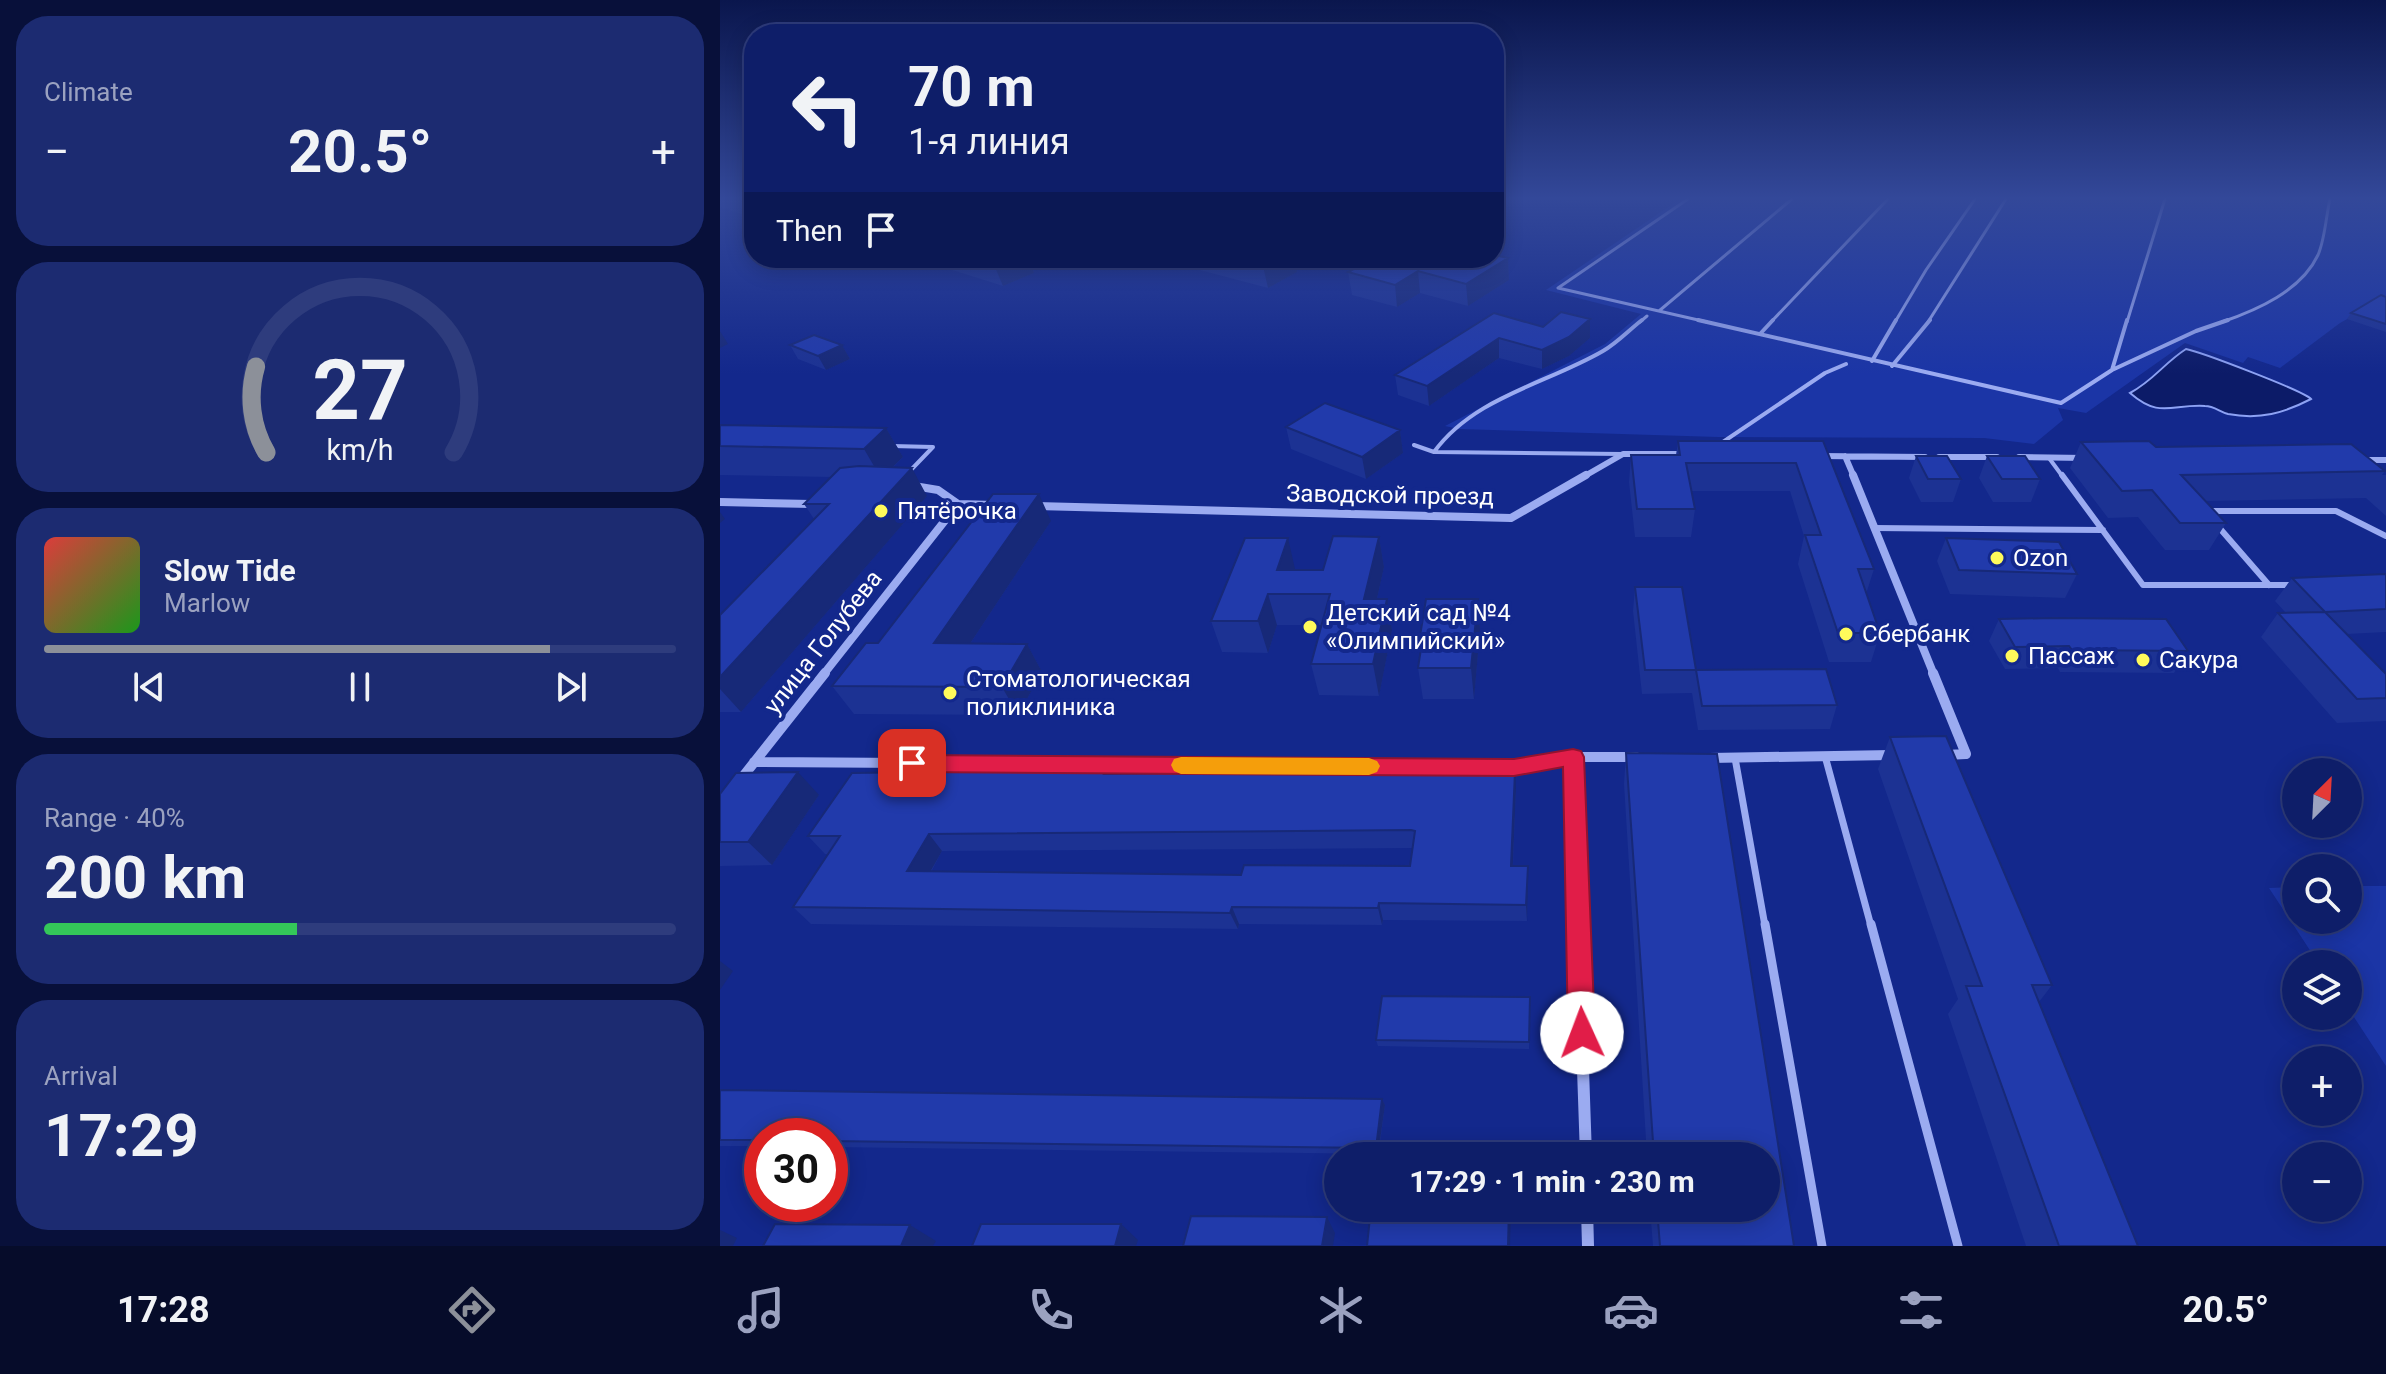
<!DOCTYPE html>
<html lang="en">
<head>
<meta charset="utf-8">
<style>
  :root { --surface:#0e1e69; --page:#1c2b71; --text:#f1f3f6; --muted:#9ba2c0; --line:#2e3c7d; --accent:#8c9099 }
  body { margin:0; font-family:Roboto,sans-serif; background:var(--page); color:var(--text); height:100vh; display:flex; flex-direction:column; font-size:30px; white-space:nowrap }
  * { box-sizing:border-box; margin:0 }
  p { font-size:26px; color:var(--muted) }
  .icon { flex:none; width:44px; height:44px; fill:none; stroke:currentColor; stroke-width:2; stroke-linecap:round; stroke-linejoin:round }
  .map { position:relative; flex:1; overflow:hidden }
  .side { display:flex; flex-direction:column; gap:16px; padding:16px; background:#08103a; width:720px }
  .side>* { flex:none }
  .hud { position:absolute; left:24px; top:24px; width:760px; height:244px; border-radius:32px; box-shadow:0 4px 20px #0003,0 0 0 2px var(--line); background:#0e1e69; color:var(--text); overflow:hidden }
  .needle { width:52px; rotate:24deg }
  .controls { position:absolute; left:1562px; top:758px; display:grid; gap:16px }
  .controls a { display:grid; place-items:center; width:80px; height:80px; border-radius:50%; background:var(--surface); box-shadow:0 4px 20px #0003,0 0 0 2px var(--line); font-size:40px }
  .speed { position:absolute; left:24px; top:1118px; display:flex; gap:16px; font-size:40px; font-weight:700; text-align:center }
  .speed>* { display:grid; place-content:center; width:104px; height:104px; border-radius:50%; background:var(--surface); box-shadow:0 4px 20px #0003,0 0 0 2px var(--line); line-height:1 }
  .speed .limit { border:12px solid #d22; background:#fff; color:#111 }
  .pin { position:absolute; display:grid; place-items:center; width:68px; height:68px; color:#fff; margin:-34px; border-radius:16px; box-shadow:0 4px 12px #0006 }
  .me { position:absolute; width:88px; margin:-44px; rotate:358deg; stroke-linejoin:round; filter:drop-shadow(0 0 6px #0008) }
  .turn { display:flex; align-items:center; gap:28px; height:168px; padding:0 32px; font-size:36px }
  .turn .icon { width:104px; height:104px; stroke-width:2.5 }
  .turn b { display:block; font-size:56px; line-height:68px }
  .then { display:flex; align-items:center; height:76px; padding:0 32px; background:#0003; gap:16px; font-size:30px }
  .big { font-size:60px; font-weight:700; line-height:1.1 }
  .side .widget { flex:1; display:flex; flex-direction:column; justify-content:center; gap:12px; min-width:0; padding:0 28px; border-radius:32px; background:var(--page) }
  .side .dial { align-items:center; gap:0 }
  .dial svg { height:208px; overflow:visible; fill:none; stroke:var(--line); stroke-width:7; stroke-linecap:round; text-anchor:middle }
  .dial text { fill:var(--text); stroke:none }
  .song { display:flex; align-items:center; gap:24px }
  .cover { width:96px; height:96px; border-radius:12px; background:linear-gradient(135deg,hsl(0 70% 55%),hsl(120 70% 35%)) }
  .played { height:8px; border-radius:4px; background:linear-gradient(90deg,var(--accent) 80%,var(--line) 80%) }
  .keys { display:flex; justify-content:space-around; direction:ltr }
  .heat { display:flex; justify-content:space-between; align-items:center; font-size:44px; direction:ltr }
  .charge { height:12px; border-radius:6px; background:linear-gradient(90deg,#34c759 40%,var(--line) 0) }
  .trip { position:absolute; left:604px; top:1142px; width:456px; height:80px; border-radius:40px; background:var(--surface); box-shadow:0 4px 20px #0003,0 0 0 2px var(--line); font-weight:700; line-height:80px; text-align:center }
  .menu { display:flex; height:128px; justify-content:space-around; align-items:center; background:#060c2a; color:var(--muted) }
  .menu .icon { width:56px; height:56px }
  .menu .on { color:var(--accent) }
  .menu b { font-size:36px; color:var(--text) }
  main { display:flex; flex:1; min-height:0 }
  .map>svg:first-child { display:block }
</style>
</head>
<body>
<main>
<section class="side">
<div class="widget"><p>Climate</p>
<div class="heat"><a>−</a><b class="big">20.5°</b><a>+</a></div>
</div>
<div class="widget dial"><svg viewBox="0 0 100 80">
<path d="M14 69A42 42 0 1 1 86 69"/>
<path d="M14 69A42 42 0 0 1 10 36" stroke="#8c9099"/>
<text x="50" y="56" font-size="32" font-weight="700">27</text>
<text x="50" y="72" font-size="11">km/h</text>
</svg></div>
<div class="widget">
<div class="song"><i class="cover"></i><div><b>Slow Tide</b><p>Marlow</p></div></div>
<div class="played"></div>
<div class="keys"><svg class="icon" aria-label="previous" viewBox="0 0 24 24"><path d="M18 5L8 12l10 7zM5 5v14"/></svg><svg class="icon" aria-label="pause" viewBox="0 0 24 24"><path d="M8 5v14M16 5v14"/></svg><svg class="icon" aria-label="next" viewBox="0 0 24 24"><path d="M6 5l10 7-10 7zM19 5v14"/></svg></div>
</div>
<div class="widget"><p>Range · 40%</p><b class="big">200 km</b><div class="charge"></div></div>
<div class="widget"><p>Arrival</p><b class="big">17:29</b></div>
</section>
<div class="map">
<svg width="1666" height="1246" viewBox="0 0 1666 1246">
  <rect width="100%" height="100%" fill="#13288c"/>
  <path fill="#1b35a6" d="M960 199H1666V298L1620 323 1560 368 1528 357 1523 363 1465 343 1366 413 1338 408 1343 420 1314 444 1264 438 998 437 739 429 725 426 885 344 921 314 826 290Z
    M1628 886H1666V1066L1628 1008V964H1599L1549 888 1576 887V920H1628Z"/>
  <path fill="#0c1b68" stroke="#8da2f4" stroke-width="2" d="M1466 349C1481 352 1584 391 1591 399 1564 413 1540 420 1508 414 1500 412 1494 406 1485 406 1451 404 1440 419 1410 393 1434 380 1443 364 1466 349Z"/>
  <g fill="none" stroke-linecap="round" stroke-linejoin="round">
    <path stroke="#9babf1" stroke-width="3" d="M968 199 838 288 987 322
      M939 311 1072 199
      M920 322 927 316
      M1051 322 1168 199
      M1175 322 1206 270 1255 199
      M1208 322 1286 199
      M1407 322 1445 199
      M1502 322C1537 310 1581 291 1598 255 1605 239 1606 216 1610 199"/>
    <path stroke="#9babf1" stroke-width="4" d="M978 320 1341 403 1392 370 1407 320
      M1040 334 1053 320
      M1152 361 1176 320
      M1172 366 1210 320
      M1392 370 1476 331 1508 320
      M1000 444 1105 373 1126 364
      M694 445 714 452 903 454
      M172 446 213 447 188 473
      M714 452C754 397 826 384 883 351 897 343 909 330 922 320
      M1329 458 1343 477"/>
    <path stroke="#9babf1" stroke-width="6" d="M1342 475 1423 585H1574
      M1490 511H1616L1666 536
      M1496 524 1549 585
      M1154 528 1383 530"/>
    <path stroke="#9babf1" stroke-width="7" d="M1105 756 1151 926
      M1015 758 1045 926"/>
    <path stroke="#9babf1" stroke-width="9" d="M1045 924 1102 1246
      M1151 924 1238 1246"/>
    <path stroke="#9babf1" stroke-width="6" d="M1099 456 1205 457
      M1125 456 1134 477
      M1219 457H1277
      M1299 457 1365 458
      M1643 460H1666
      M863 477 903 454H965"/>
    <path stroke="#9babf1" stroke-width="8" d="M1133 475 1214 675
      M194 486 218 490 238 504 274 505
      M0 502 91 504
      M316 506 791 518 866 475
      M103 675 238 504"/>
    <path stroke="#9babf1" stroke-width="10" d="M1213 673 1246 754 1226 755
      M853 757 859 926
      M990 758 1172 755
      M34 762 794 767 853 757H916
      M21 779 105 673"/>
    <path stroke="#9babf1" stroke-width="12" d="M858 924 866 1156
      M867 1208 868 1246"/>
  </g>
  <path fill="#1c3293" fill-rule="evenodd" d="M0 199H34V218L0 207Z
    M832 199H864L856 204Z
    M224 258H309L314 273 283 286 229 269Z
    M434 258H575L577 272 548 288Z
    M788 258 789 280 748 306 700 293 677 307 632 295 628 272Z
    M1666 297V332L1627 319 1631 313Z
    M774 313 823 327 870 338 849 356 822 369 779 358 709 406 678 395 675 375Z
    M70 345H122L130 359 106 370 78 359Z
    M0 425 166 428 183 457 173 467 207 496 21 712H0V615L94 519 84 504 111 477 0 475Z
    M566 427 680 430 683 453 646 479 571 449Z
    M958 441H1103L1154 569 1146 594 1160 633 1151 662H1109L1078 564 1084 536 1070 491H971L975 509 971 537H915L909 482 911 455H956Z
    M1361 442 1436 447 1665 471 1662 475H1666V516L1646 498 1485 501 1506 523 1489 550H1445L1418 517 1388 518 1350 468Z
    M1196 456 1241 479 1233 502H1201L1189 478Z
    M1267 456 1320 479 1311 502H1273L1259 478Z
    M331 521 250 644H307L322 672 298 715 134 714 112 686 158 643Z
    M659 537 664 567 657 599H667L672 630 659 696 599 695 591 664 602 625H557L548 653 502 652 491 621 575 569V570H603Z
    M1226 538 1357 574 1345 598 1230 594 1217 561Z
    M1666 574V632L1627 634 1666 674V721L1617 723 1541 637 1558 613H1566L1555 601 1572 578Z
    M915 587 976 670 1117 705 1110 729 978 730 972 693 922 694 913 611Z
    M758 599 760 630 754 699H703L698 668 701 647 700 636Z
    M1279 619 1468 651 1454 673 1340 672 1338 668 1285 669 1269 641Z
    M1170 737 1332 985 1319 1002 1418 1246H1306L1228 1014 1238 999 1158 769Z
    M906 753 997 754 1074 1246H933L930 1208H1046V1156H927L904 784Z
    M386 774 796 789 793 866H808L807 921 663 920 662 925 519 924 518 929 91 924 73 907 108 854H105L88 836ZM692 848 690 866 521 875 211 872 222 851Z
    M0 794 99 795 52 865 0 866Z
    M810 1004 809 1049 658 1046 656 1040Z
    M0 1090 662 1099 665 1105 660 1143H791L792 1156H658V1154L110 1147V1136H42V1146H0Z"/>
  <path fill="#172978" d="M297 258H309L314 273 283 286 275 267Z
    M558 258H575L577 272 548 288 543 266Z
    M788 258 789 280 748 306 746 284Z
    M698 271 700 293 677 307 675 285Z
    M870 319V338L849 356 822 369V350Z
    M0 331 8 344 0 348Z
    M779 338V358L709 406 707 386Z
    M122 345 130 359 106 370 98 356Z
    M166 428 183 457 161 478 144 449Z
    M680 430 683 453 646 479 642 457Z
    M192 468 207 496 21 712 0 689V677Z
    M319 494 331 521 232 671 214 643Z
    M0 512 5 519 0 523Z
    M659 537 664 567 650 630 644 599Z
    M568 538 575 569 567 594 557 570Z
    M548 594 557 625 548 653 538 621Z
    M667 599 672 630 659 696 653 664Z
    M758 599 760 630 754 699 751 668Z
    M307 644 322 672 298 715 282 687Z
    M795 771 796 789 792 883 791 866Z
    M78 772 99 795 52 865 28 842Z
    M209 834 222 851 201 888 187 871Z
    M808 866V883L807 921 806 905Z
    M659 903 663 920 662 925 658 908Z
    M512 907 519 924 518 929 510 913Z
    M0 961 13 971 0 990Z
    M662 1099 665 1105 658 1154 656 1148Z
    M789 1208H791L790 1246H788Z
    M607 1217 615 1233 613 1246H602Z
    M401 1224 418 1240 416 1246H395Z
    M190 1225 216 1241 213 1246H181Z
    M0 1230 17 1238 13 1246H0Z"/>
  <path fill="#213aab" stroke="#172978" stroke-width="2" fill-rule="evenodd" d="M17 199H34V204Z
    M774 255 788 258 746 284 698 271 675 285 628 272 655 258H774Z
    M247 258H297L275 267Z
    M512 258H558L543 266Z
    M1661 295 1666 297V324L1631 313Z
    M841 312 870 319 849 337 822 350 779 338 707 386 675 375 774 313 823 327Z
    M94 335 122 345 98 356 70 345Z
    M605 403 680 430 642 457 566 427Z
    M0 425 166 428 144 449 0 446Z
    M958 441H1103L1154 569H1138L1160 633H1118L1085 535H1101L1076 463H966L975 509H917L911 455H960Z
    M1429 441 1436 447 1631 444 1665 471 1461 475 1506 523H1460L1432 490 1402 491 1361 442Z
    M1196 456H1227L1241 479H1208Z
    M1267 456H1305L1320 479H1282Z
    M139 466 192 468 0 677V615L109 504H84L120 468Z
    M273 494H319L214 643 307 644 282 687 112 686 146 643H158Z
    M613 536 659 537 644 599H667L653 664H591L610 594H548L538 621H491L525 538H568L557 570H603Z
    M1226 538 1339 542 1357 574 1239 570Z
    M1666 574V609L1605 612 1572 578Z
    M915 587H962L976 670H925Z
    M706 599H758L751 668H698L703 636H700Z
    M1605 612 1666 674V698L1637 699 1558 613Z
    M1334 618 1446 619 1468 651 1352 650 1349 646 1295 647 1279 619Z
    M1106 669 1117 705 982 706 976 670Z
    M1226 736 1332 985H1312L1418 1246H1339L1246 986H1262L1170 737Z
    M906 753 997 754 1074 1246H940L937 1208H1046V1156H934Z
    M277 771 385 772 384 774 795 771 791 866H808L806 905 659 903 658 908 512 907 510 913 73 907 120 836H88L132 773ZM691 830 695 831 690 866 524 865 521 875 187 871 209 834Z
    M78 772 28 842H0V794L16 773Z
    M662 996 810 997 809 1042 656 1040Z
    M0 1090 662 1099 656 1148 110 1141V1136H42V1140H0Z
    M660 1143H791L790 1156H658Z
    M651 1208H789L788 1246H647Z
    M471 1216 607 1217 602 1246H463Z
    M55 1224 190 1225 181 1246H43Z
    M261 1224H401L395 1246H252Z"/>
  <linearGradient id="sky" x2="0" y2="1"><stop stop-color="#0a164d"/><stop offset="0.53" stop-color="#334899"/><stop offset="1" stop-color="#334899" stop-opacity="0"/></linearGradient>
  <rect width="1666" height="374" fill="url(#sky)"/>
  <path fill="#e11d48" stroke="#92132f" stroke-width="2" d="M853 749 861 751 864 757 875 1033 871 1043 862 1047 852 1043 848 1033 843 767 794 776 192 772 185 769 182 763 185 757 192 755 794 759Z"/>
  <path fill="#f59e0b" d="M461 757 649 758 657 761 660 766 657 772 649 775 461 774 454 771 451 765 454 759Z"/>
  <g fill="#fffa5b" stroke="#13288c" stroke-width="3">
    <circle cx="161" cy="511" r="8"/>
    <circle cx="1277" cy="558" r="8"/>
    <circle cx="590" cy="627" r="8"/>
    <circle cx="1126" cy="634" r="8"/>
    <circle cx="1292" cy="656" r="8"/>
    <circle cx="1423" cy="660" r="8"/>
    <circle cx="230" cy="693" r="8"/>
  </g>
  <g text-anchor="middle" stroke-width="8" stroke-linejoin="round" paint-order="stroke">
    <g font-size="24" fill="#fff" stroke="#13288c">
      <text transform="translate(670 495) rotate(1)" y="8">Заводской проезд</text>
      <text transform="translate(103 642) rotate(-52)" y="8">улица Голубева</text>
    </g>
    <g font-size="24" fill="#fff" stroke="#13288c" text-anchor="start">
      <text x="177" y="519">Пятёрочка</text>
      <text x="1293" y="566">Ozon</text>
      <text x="606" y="621">Детский сад №4<tspan x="606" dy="28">«Олимпийский»</tspan></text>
      <text x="1142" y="642">Сбербанк</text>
      <text x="1308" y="664">Пассаж</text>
      <text x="1439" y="668">Сакура</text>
      <text x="246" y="687">Стоматологическая<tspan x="246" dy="28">поликлиника</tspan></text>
    </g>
  </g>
</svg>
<div class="controls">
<a><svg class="needle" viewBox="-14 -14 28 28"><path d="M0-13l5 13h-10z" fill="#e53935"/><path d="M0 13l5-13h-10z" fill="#9ba2c0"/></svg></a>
<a><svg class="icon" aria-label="search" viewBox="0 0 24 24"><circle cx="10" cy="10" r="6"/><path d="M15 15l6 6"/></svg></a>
<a><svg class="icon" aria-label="layers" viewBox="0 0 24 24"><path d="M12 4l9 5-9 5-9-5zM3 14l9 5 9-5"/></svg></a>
<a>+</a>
<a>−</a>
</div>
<div class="speed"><div class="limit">30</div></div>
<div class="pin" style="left:192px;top:763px;background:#d93025"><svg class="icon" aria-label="arrive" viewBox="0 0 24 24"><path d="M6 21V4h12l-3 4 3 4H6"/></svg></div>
<svg class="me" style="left:862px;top:1033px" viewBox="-20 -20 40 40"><circle r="19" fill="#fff"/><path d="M0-13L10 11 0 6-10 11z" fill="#e11d48"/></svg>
<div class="trip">17:29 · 1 min · 230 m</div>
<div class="hud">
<div class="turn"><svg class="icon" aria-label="left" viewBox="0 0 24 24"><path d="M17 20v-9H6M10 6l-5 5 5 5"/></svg><div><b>70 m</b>1-я линия</div></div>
<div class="then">Then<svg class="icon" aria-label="arrive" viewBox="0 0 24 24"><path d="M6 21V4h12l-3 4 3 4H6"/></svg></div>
</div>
</div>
</main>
<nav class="menu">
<b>17:28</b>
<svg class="icon on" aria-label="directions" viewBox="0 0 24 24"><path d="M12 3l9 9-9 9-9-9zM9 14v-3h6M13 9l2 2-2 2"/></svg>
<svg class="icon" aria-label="music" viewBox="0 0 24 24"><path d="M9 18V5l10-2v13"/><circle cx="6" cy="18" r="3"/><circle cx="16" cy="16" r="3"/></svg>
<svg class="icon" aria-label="phone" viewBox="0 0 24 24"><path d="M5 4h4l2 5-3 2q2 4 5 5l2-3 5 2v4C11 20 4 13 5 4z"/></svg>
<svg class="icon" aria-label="climate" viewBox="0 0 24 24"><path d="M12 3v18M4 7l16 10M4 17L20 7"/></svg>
<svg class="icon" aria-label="car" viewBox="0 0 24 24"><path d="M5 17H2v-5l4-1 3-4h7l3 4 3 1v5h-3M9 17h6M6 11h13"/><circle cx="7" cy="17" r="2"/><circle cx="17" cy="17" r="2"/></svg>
<svg class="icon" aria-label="filters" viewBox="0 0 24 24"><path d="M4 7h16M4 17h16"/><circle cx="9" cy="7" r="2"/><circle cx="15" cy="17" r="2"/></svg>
<b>20.5°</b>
</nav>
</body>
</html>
